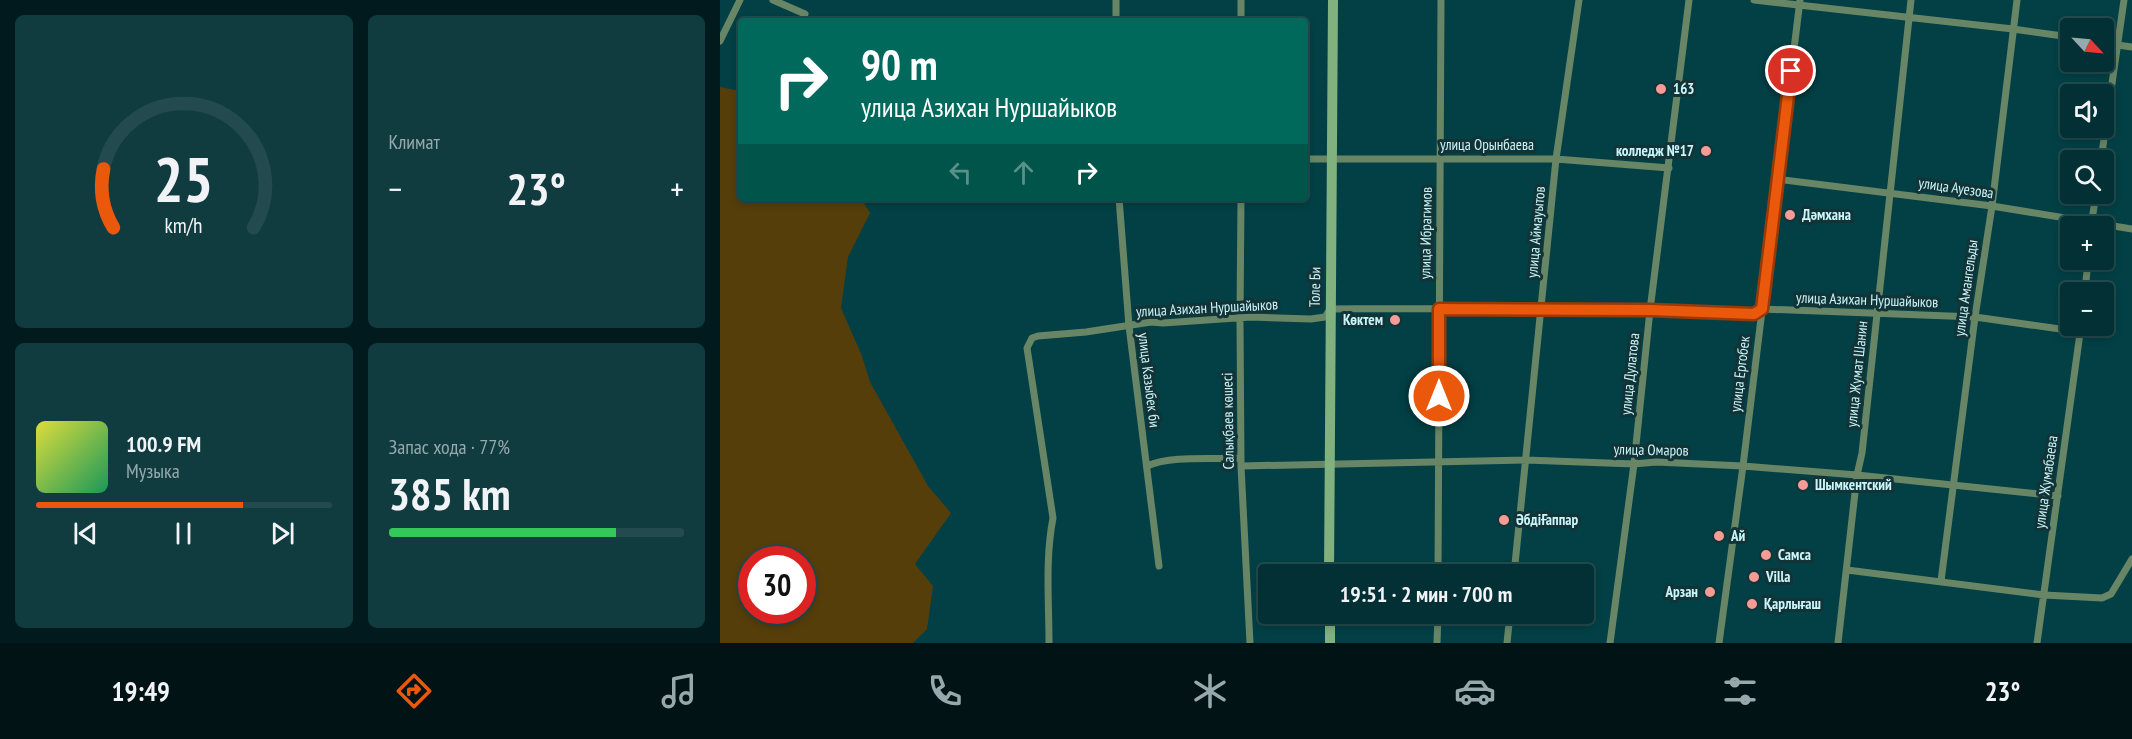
<!DOCTYPE html>
<html lang="ru">
<head>
<meta charset="utf-8">
<style>
  :root { --surface:#023034; --page:#103c40; --text:#f1f3f6; --muted:#96a9ac; --line:#234b4f; --accent:#ea580c }
  body { margin:0; font-family:"PT Sans Narrow",sans-serif; background:var(--page); color:var(--text); height:100vh; display:flex; flex-direction:column; font-size:22px; white-space:nowrap }
  * { box-sizing:border-box; margin:0 }
  p { font-size:20px; color:var(--muted) }
  .icon { flex:none; width:33px; height:33px; fill:none; stroke:currentColor; stroke-width:2; stroke-linecap:round; stroke-linejoin:round }
  .map { position:relative; flex:1; overflow:hidden }
  .sheet { display:flex; flex-direction:column; gap:15px; padding:15px; background:#011a1d; width:720px }
  .sheet>* { flex:none }
  .hud { position:absolute; left:18px; top:18px; width:570px; height:183px; border-radius:6px; box-shadow:0 3px 9px #0003,0 0 0 2px var(--line); background:#00695c; color:#fff; overflow:hidden }
  .needle { width:39px; rotate:116deg }
  .fabs { position:absolute; left:1340px; top:18px; display:grid; gap:12px }
  .fabs a { display:grid; place-items:center; width:54px; height:54px; border-radius:6px; background:var(--surface); box-shadow:0 3px 9px #0003,0 0 0 2px var(--line); font-size:30px }
  .speed { position:absolute; left:18px; top:546px; display:flex; gap:12px; font-size:30px; font-weight:700; text-align:center }
  .speed>* { display:grid; place-content:center; width:78px; height:78px; border-radius:50%; background:var(--surface); box-shadow:0 3px 9px #0003,0 0 0 2px var(--line); line-height:1 }
  .speed .limit { border:9px solid #d22; background:#fff; color:#111 }
  .pin { position:absolute; display:grid; place-items:center; width:51px; height:51px; color:#fff; margin:-26px; border:3px solid #fff; border-radius:50%; box-shadow:0 2px 6px #0007 }
  .me { position:absolute; width:66px; margin:-33px; rotate:0deg; stroke-linejoin:round; filter:drop-shadow(0 0 4px #0008) }
  .turn { display:flex; align-items:center; gap:21px; height:126px; padding:0 24px; font-size:27px }
  .turn .icon { width:78px; height:78px; stroke-width:2.5 }
  .turn b { display:block; font-size:42px; line-height:51px }
  .lanes { display:flex; align-items:center; height:57px; padding:0 24px; background:#0003; justify-content:center; gap:30px; direction:ltr }
  .lanes .off { opacity:.35 }
  .big { font-size:45px; font-weight:700; line-height:1.1 }
  .sheet .tile { flex:1; display:flex; flex-direction:column; justify-content:center; gap:9px; min-width:0; padding:0 21px; border-radius:9px; background:var(--page) }
  .sheet .dial { align-items:center; gap:0 }
  .dial svg { height:156px; overflow:visible; fill:none; stroke:var(--line); stroke-width:7; stroke-linecap:round; text-anchor:middle }
  .dial text { fill:var(--text); stroke:none }
  .song { display:flex; align-items:center; gap:18px }
  .cover { width:72px; height:72px; border-radius:9px; background:linear-gradient(135deg,hsl(60 70% 55%),hsl(150 70% 35%)) }
  .played { height:6px; border-radius:3px; background:linear-gradient(90deg,var(--accent) 70%,var(--line) 70%) }
  .keys { display:flex; justify-content:space-around; direction:ltr }
  .heat { display:flex; justify-content:space-between; align-items:center; font-size:33px; direction:ltr }
  .charge { height:9px; border-radius:4px; background:linear-gradient(90deg,#34c759 77%,var(--line) 0) }
  .sheet .tiles { flex:1; display:grid; gap:15px; grid-template-columns:repeat(2,1fr) }
  .trip { position:absolute; left:538px; top:564px; width:336px; height:60px; border-radius:6px; background:var(--surface); box-shadow:0 3px 9px #0003,0 0 0 2px var(--line); font-weight:700; line-height:60px; text-align:center }
  .tabs { display:flex; height:96px; justify-content:space-around; align-items:center; background:#011315; color:var(--muted) }
  .tabs .icon { width:42px; height:42px }
  .tabs .on { color:var(--accent) }
  .tabs b { font-size:27px; color:var(--text) }
  main { display:flex; flex:1; min-height:0 }
  .map>svg:first-child { display:block }
</style>
</head>
<body>
<main>
<section class="sheet">
<div class="tiles">
<div class="tile dial"><svg viewBox="0 0 100 80">
<path d="M14 69A42 42 0 1 1 86 69"/>
<path d="M14 69A42 42 0 0 1 9 39" stroke="#ea580c"/>
<text x="50" y="56" font-size="32" font-weight="700">25</text>
<text x="50" y="72" font-size="11">km/h</text>
</svg></div>
<div class="tile"><p>Климат</p>
<div class="heat"><a>−</a><b class="big">23°</b><a>+</a></div>
</div>
<div class="tile">
<div class="song"><i class="cover"></i><div><b>100.9 FM</b><p>Музыка</p></div></div>
<div class="played"></div>
<div class="keys"><svg class="icon" aria-label="previous" viewBox="0 0 24 24"><path d="M18 5L8 12l10 7zM5 5v14"/></svg><svg class="icon" aria-label="pause" viewBox="0 0 24 24"><path d="M8 5v14M16 5v14"/></svg><svg class="icon" aria-label="next" viewBox="0 0 24 24"><path d="M6 5l10 7-10 7zM19 5v14"/></svg></div>
</div>
<div class="tile"><p>Запас хода · 77%</p><b class="big">385 km</b><div class="charge"></div></div>
</div>
</section>
<div class="map">
<svg width="1412" height="643" viewBox="0 0 1412 643">
  <rect width="100%" height="100%" fill="#024045"/>
  <path fill="#553e0a" fill-rule="evenodd" d="M0 87 21 91V198H141L150 213 128 257 121 308 142 356 150 382 208 486 231 513 195 564 213 586 207 629 193 643H0ZM32 560H82V610H32Z"/>
  <g fill="none" stroke-linecap="round" stroke-linejoin="round">
    <path stroke="#688666" stroke-width="7" d="M53 0 85 14
      M521 0V21
      M1034 0 1293 29 1350 37
      M396 21V0
      M0 41 20 0
      M1383 43 1412 47
      M585 159H836L949 168
      M1381 160 1404 0
      M1056 179 1272 206 1412 229
      M399 198 409 326 439 566
      M521 198 520 319 521 466 530 643
      M1371 226 1376 194
      M1365 292 1368 260
      M427 466C453 455 493 460 521 458
      M521 466 806 460 914 464 936 462 1023 466 1137 475 1338 496
      M1127 570 1324 595 1382 598 1391 594 1412 559
      M718 574 721 0
      M794 574 836 159 859 0
      M1221 581 1255 317 1272 206 1297 0
      M329 643C329 601 325 559 333 518L307 348 312 338 318 336 366 332 431 322 443 323 531 317 591 319 605 317 610 309C751 308 892 308 1034 314L1042 309 1255 317 1361 332
      M717 643 718 614
      M787 643 790 614
      M890 643 914 464 930 310 969 0
      M999 643 1023 466 1080 0
      M1118 643 1137 475 1142 453 1191 0
      M1317 643 1361 326"/>
    <path stroke="#81b17f" stroke-width="10" d="M609 574 613 0
      M610 614V643"/>
  </g>
  <g fill="none" stroke-linecap="round" stroke-linejoin="round">
    <defs>
      <path id="route" d="M719 396V309L930 310 1034 314 1042 309 1071 71"/>
    </defs>
    <use href="#route" stroke="#983908" stroke-width="15"/>
    <use href="#route" stroke="#ea580c" stroke-width="10"/>
  </g>
  <g fill="#f59c96" stroke="#133336" stroke-width="2">
    <circle cx="941" cy="89" r="6"/>
    <circle cx="986" cy="151" r="6"/>
    <circle cx="1070" cy="215" r="6"/>
    <circle cx="675" cy="320" r="6"/>
    <circle cx="1083" cy="485" r="6"/>
    <circle cx="784" cy="520" r="6"/>
    <circle cx="999" cy="536" r="6"/>
    <circle cx="1046" cy="555" r="6"/>
    <circle cx="1034" cy="577" r="6"/>
    <circle cx="990" cy="592" r="6"/>
    <circle cx="1032" cy="604" r="6"/>
  </g>
  <g text-anchor="middle" stroke-width="6" stroke-linejoin="round" paint-order="stroke">
    <g font-size="15" font-weight="bold" fill="#c8f6fa" stroke="#133336" text-anchor="start">
      <text x="953" y="94">163</text>
      <text x="974" y="156" text-anchor="end">колледж №17</text>
      <text x="1082" y="220">Дәмхана</text>
      <text x="663" y="325" text-anchor="end">Көктем</text>
      <text x="1095" y="490">Шымкентский</text>
      <text x="796" y="525">ӘбдіҒаппар</text>
      <text x="1011" y="541">Ай</text>
      <text x="1058" y="560">Самса</text>
      <text x="1046" y="582">Villa</text>
      <text x="978" y="597" text-anchor="end">Арзан</text>
      <text x="1044" y="609">Қарлығаш</text>
    </g>
    <g font-size="15" fill="#c8f6fa" stroke="#133336">
      <text x="767" y="150">улица Орынбаева</text>
      <text transform="translate(1236 188) rotate(8)" y="5">улица Ауезова</text>
      <text transform="translate(816 232) rotate(-85)" y="5">улица Аймауытов</text>
      <text transform="translate(706 233) rotate(-89)" y="5">улица Ибрагимов</text>
      <text transform="translate(595 287) rotate(-89)" y="5">Толе Би</text>
      <text transform="translate(1246 288) rotate(-82)" y="5">улица Амангельды</text>
      <text transform="translate(1147 300) rotate(2)" y="5">улица Азихан Нуршайыков</text>
      <text transform="translate(487 308) rotate(-3)" y="5">улица Азихан Нуршайыков</text>
      <text transform="translate(910 374) rotate(-84)" y="5">улица Дулатова</text>
      <text transform="translate(1020 374) rotate(-83)" y="5">улица Ергобек</text>
      <text transform="translate(1137 374) rotate(-84)" y="5">улица Жумат Шанин</text>
      <text transform="translate(429 380) rotate(83)" y="5">улица Казыбек би</text>
      <text transform="translate(508 421) rotate(-91)" y="5">Салықбаев көшесі</text>
      <text transform="translate(931 450) rotate(1)" y="5">улица Омаров</text>
      <text transform="translate(1326 482) rotate(-82)" y="5">улица Жумабаева</text>
    </g>
  </g>
</svg>
<div class="fabs">
<a><svg class="needle" viewBox="-14 -14 28 28"><path d="M0-13l5 13h-10z" fill="#e53935"/><path d="M0 13l5-13h-10z" fill="#96a9ac"/></svg></a>
<a><svg class="icon" aria-label="sound" viewBox="0 0 24 24"><path d="M4 9h4l5-4v14l-5-4H4zM17 9q2 3 0 6"/></svg></a>
<a><svg class="icon" aria-label="search" viewBox="0 0 24 24"><circle cx="10" cy="10" r="6"/><path d="M15 15l6 6"/></svg></a>
<a>+</a>
<a>−</a>
</div>
<div class="speed"><div class="limit">30</div></div>
<div class="pin" style="left:1071px;top:71px;background:#d93025"><svg class="icon" aria-label="arrive" viewBox="0 0 24 24"><path d="M6 21V4h12l-3 4 3 4H6"/></svg></div>
<svg class="me" style="left:719px;top:396px" viewBox="-20 -20 40 40"><circle r="17" fill="#ea580c" stroke="#fff" stroke-width="3"/><path d="M0-11L8 9 0 5-8 9z" fill="#fff"/></svg>
<div class="trip">19:51 · 2 мин · 700 m</div>
<div class="hud">
<div class="turn"><svg class="icon" aria-label="right" viewBox="0 0 24 24"><path d="M7 20v-9h11M14 6l5 5-5 5"/></svg><div><b>90 m</b>улица Азихан Нуршайыков</div></div>
<div class="lanes"><svg class="icon off" aria-label="left" viewBox="0 0 24 24"><path d="M17 20v-9H6M10 6l-5 5 5 5"/></svg><svg class="icon off" aria-label="ahead" viewBox="0 0 24 24"><path d="M12 20V5M6 11l6-6 6 6"/></svg><svg class="icon" aria-label="right" viewBox="0 0 24 24"><path d="M7 20v-9h11M14 6l5 5-5 5"/></svg></div>
</div>
</div>
</main>
<nav class="tabs">
<b>19:49</b>
<svg class="icon on" aria-label="directions" viewBox="0 0 24 24"><path d="M12 3l9 9-9 9-9-9zM9 14v-3h6M13 9l2 2-2 2"/></svg>
<svg class="icon" aria-label="music" viewBox="0 0 24 24"><path d="M9 18V5l10-2v13"/><circle cx="6" cy="18" r="3"/><circle cx="16" cy="16" r="3"/></svg>
<svg class="icon" aria-label="phone" viewBox="0 0 24 24"><path d="M5 4h4l2 5-3 2q2 4 5 5l2-3 5 2v4C11 20 4 13 5 4z"/></svg>
<svg class="icon" aria-label="climate" viewBox="0 0 24 24"><path d="M12 3v18M4 7l16 10M4 17L20 7"/></svg>
<svg class="icon" aria-label="car" viewBox="0 0 24 24"><path d="M5 17H2v-5l4-1 3-4h7l3 4 3 1v5h-3M9 17h6M6 11h13"/><circle cx="7" cy="17" r="2"/><circle cx="17" cy="17" r="2"/></svg>
<svg class="icon" aria-label="filters" viewBox="0 0 24 24"><path d="M4 7h16M4 17h16"/><circle cx="9" cy="7" r="2"/><circle cx="15" cy="17" r="2"/></svg>
<b>23°</b>
</nav>
</body>
</html>
